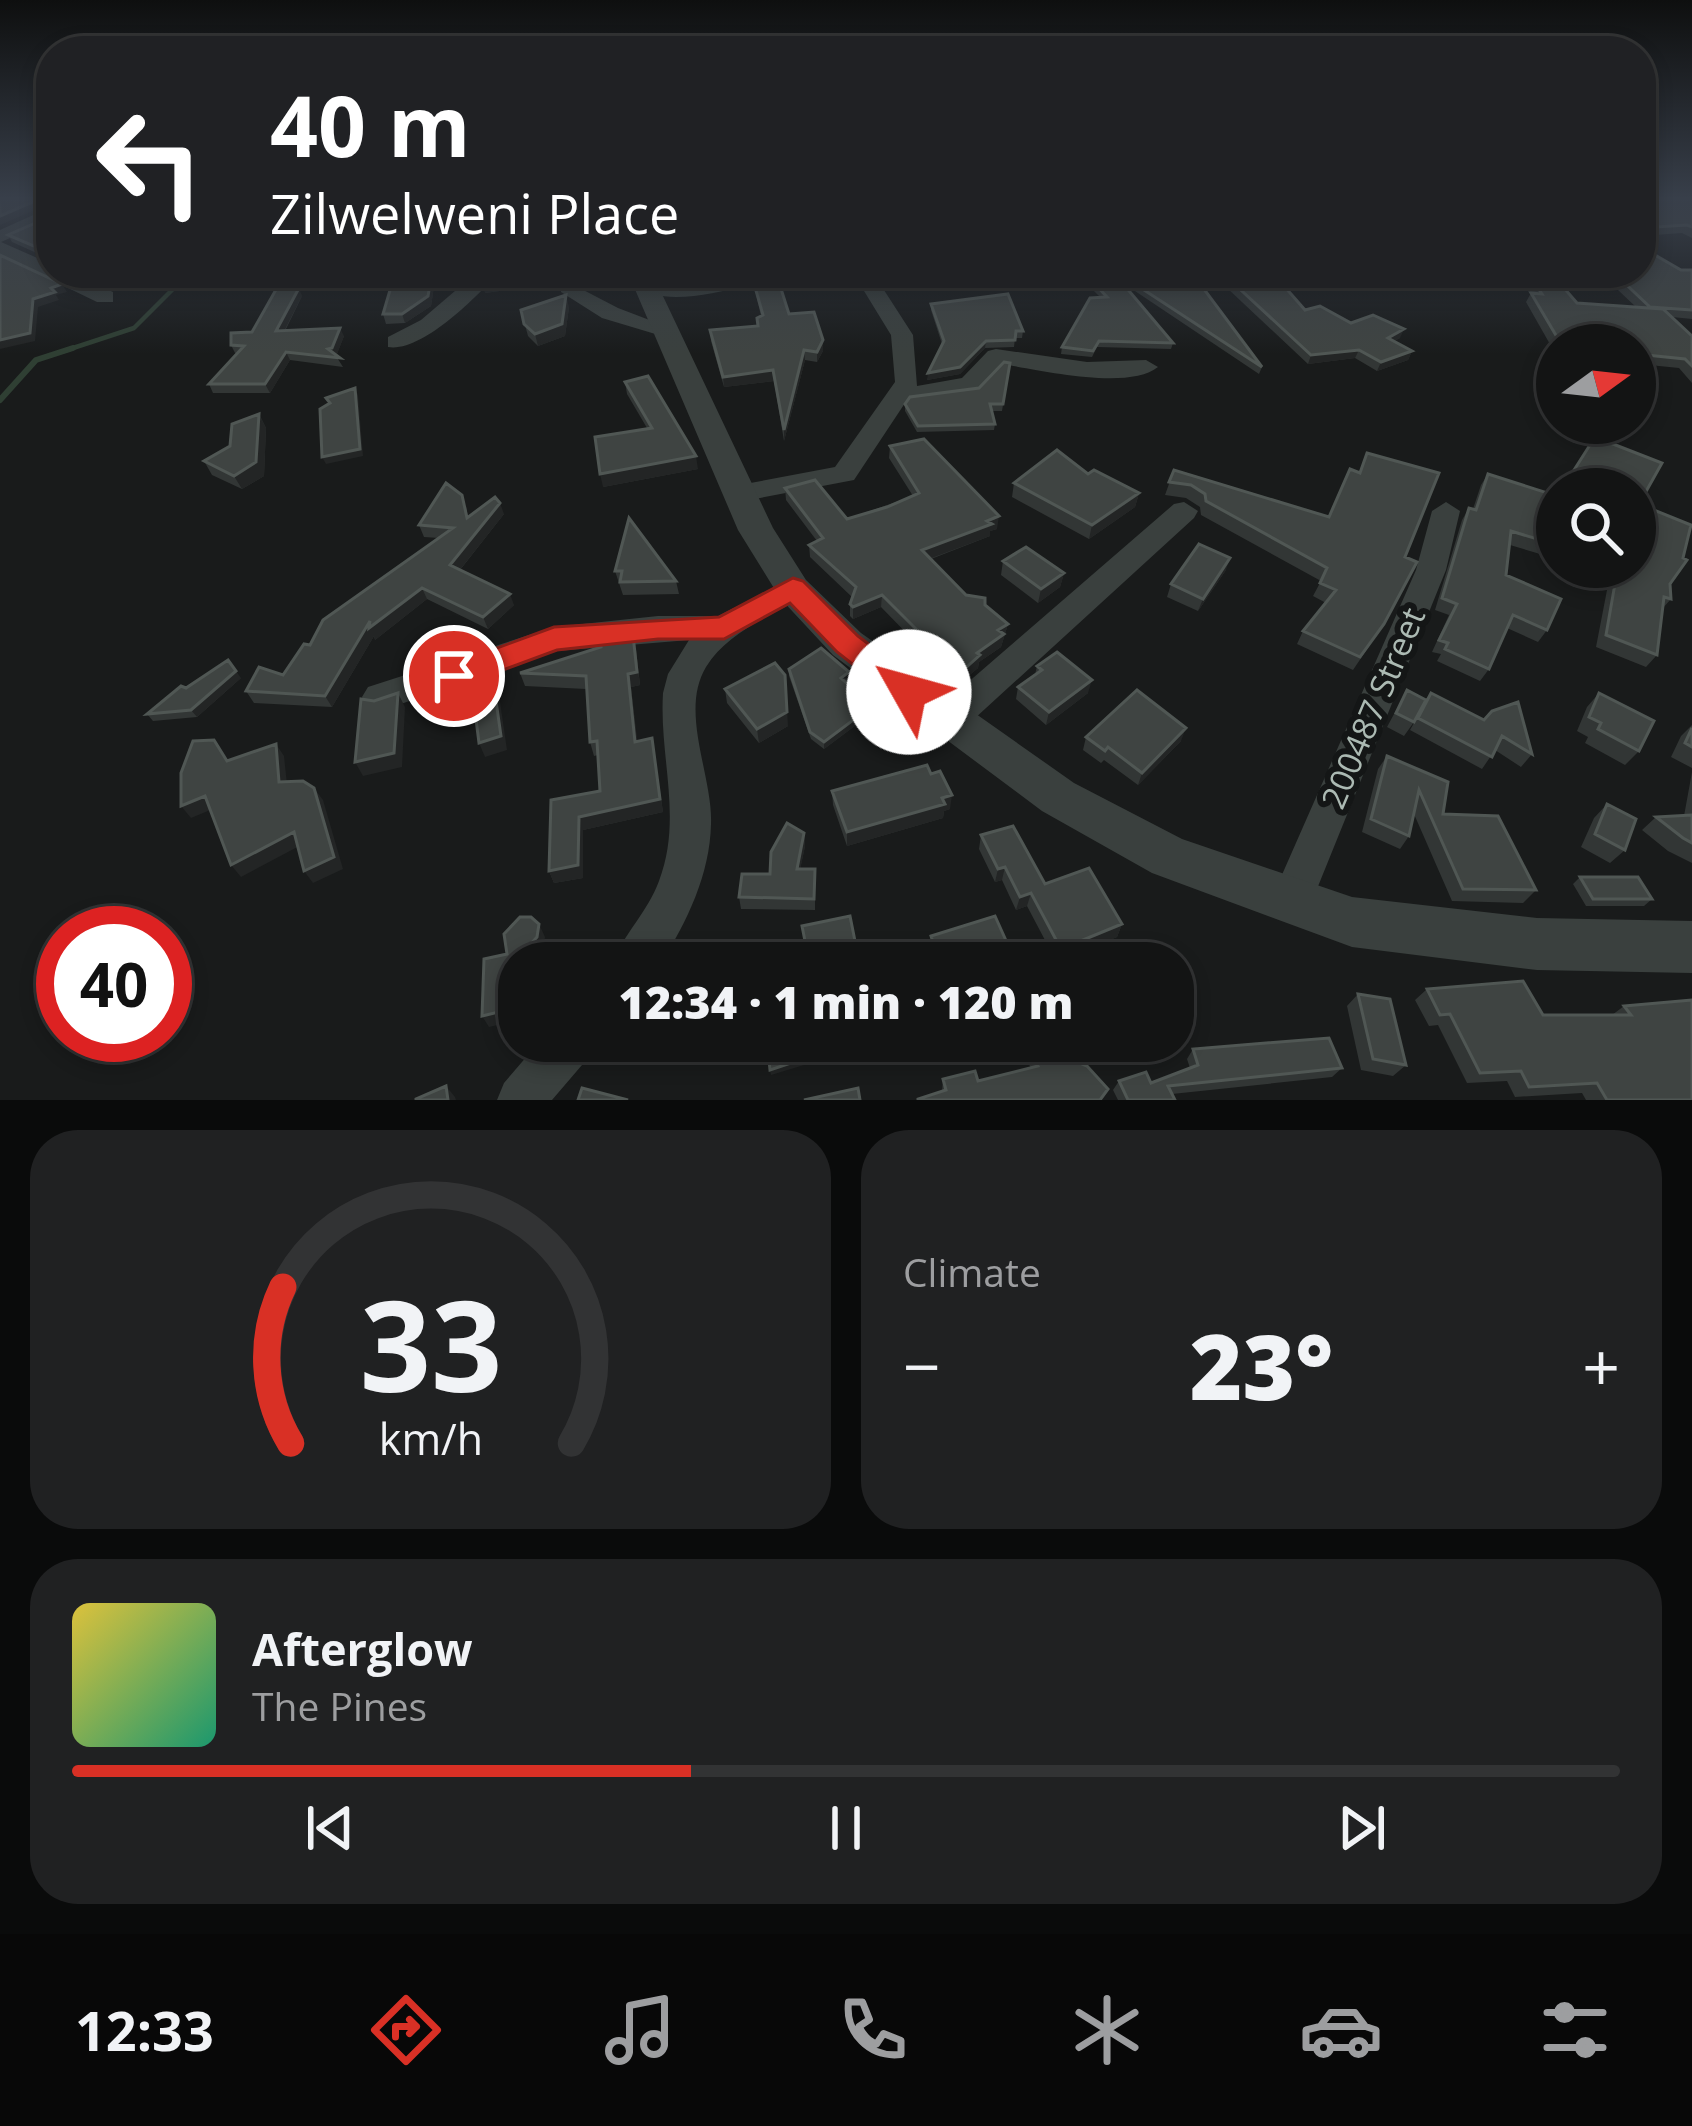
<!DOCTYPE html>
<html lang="en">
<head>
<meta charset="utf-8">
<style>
  :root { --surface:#131414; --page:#202122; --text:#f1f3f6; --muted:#9d9ea0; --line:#323334; --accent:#d93025 }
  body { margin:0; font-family:"Open Sans",sans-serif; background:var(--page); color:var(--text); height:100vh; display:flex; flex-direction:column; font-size:45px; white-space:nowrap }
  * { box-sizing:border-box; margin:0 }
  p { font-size:39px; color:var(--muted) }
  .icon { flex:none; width:66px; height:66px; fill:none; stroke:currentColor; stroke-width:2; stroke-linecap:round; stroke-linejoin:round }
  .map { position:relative; height:1100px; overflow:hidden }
  .drawer { display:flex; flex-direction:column; gap:30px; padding:30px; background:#0a0b0b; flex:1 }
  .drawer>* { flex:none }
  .top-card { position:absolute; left:36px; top:36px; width:1620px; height:252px; border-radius:48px; box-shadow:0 6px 18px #0003,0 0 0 3px var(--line); background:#202124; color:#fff; overflow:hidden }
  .needle { width:78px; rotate:75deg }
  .controls { position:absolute; left:1536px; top:324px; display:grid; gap:24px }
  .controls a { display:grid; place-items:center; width:120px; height:120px; border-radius:50%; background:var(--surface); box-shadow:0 6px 18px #0003,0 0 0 3px var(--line); font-size:60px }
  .speed { position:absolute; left:36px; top:906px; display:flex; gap:24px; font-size:60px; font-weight:700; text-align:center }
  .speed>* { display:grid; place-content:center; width:156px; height:156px; border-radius:50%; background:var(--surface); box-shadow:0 6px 18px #0003,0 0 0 3px var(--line); line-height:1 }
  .speed .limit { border:18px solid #d22; background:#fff; color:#111 }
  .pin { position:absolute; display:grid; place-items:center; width:102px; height:102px; color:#fff; margin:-51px; border:6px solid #fff; border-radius:50%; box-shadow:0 3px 12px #0007 }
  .me { position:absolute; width:132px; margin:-66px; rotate:308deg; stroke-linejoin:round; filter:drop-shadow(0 0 9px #0008) }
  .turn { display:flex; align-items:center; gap:42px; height:252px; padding:0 36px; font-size:54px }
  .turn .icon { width:156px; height:156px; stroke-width:2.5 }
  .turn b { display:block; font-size:84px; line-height:102px }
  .big { font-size:90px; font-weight:800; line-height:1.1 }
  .drawer .tile { flex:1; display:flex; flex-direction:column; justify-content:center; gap:18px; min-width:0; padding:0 42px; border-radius:48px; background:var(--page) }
  .drawer .dial { align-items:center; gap:0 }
  .dial svg { height:312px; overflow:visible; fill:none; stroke:var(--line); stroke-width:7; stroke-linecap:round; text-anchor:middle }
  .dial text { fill:var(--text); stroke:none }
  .song { display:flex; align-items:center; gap:36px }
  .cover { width:144px; height:144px; border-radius:18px; background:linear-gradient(135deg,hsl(50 70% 55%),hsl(160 70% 35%)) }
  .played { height:12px; border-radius:6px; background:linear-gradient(90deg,var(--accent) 40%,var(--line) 40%) }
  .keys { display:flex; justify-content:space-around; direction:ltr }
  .heat { display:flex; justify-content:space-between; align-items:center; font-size:66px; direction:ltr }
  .drawer .tiles { flex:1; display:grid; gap:30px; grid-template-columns:1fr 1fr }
  .tile:last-child { grid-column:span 2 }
  .trip { position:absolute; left:498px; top:942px; width:696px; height:120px; border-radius:48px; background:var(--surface); box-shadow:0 6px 18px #0003,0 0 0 3px var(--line); font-weight:800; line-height:120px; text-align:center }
  .menu { display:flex; height:192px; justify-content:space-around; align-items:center; background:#080808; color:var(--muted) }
  .menu .icon { width:84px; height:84px }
  .menu .current { color:var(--accent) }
  .menu b { font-size:54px; color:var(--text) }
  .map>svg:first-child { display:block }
</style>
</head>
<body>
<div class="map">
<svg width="1692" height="1100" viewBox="0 0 1692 1100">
  <rect width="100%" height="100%" fill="#191b1b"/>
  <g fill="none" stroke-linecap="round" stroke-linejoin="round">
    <path stroke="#2f3f33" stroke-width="4.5" d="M64 351 134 328 189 273"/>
    <path stroke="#2f3f33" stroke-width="6" d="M0 400 36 360 73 348"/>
    <path fill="#3a403e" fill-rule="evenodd" d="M51 207V220L1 242 51 264V273H71L113 292V302H97L0 255V230Z
      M476 273H498C477 297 421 353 388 347V337L421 320Z
      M730 273H750L744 286C713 294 661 306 634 286 655 271 700 285 728 278Z
      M853 273H873L913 335 917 386 962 378 988 351 996 349 1087 362 1146 360 1158 367C1129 391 1038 370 1002 364L978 390 907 400 854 480 739 502 729 499 725 493 729 487 835 467 895 382 891 335Z
      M568 282 618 308 673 329 662 336 602 318 561 292V284Z
      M1184 502 1198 511 1194 518 962 730 949 735 936 730 931 720 936 710 1174 504Z
      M1446 502 1460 511 1446 570 1306 916 1291 922 1276 916 1270 902 1416 570 1432 511Z
      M793 578 804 581 809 589 804 597C771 615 727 633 706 667 679 712 713 776 711 824 710 874 687 922 661 963H612C624 934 648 911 659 881 683 818 659 758 663 693L668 674 689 640 557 651 380 711 368 707 362 697 368 687 554 627 658 616H718Z
      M540 1041H594L588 1058 552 1100H497L504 1083Z"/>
    <path fill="#3a403e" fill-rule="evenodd" d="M628 273H652L773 528 806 580 861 633 1074 783 1182 839 1352 897 1537 918 1692 921V973L1537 970 1352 947 1152 873 1042 811 833 655 780 598 738 530Z"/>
  </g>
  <path fill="#323635" d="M51 200 50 259 12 242 8 235 49 217 48 204Z
    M1641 200 1647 203 1692 200V238L1682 233 1641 236Z
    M1692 270V319L1672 317 1692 336V383L1679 368 1649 365 1650 371 1644 380 1635 377V345L1551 346 1526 302 1531 293 1518 273H1551L1577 303 1636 307 1600 273Z
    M84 273H142L115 285Z
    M398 273H436L431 306 405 323 386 324 383 314Z
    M493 273H600L601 277 567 278 557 283 485 293Z
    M751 273 789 314 823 340V351L817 362 805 360 784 441 774 381 724 387 711 341 710 330 757 326 761 316Z
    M903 273H931L916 288Z
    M1110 273H1192L1262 367 1259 374 1123 283 1173 343 1171 349 1097 347 1092 357 1061 354 1062 347 1100 297 1092 289 1093 282 1116 279Z
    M1366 273H1407L1404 279 1396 277 1394 282Z
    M1229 279 1305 310 1400 338 1394 341 1412 351 1408 360 1377 371 1355 358 1308 364 1226 287Z
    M302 296 285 331 344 336 336 356 343 367 290 360 270 393H213L209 384 237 353H235L231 345 252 332Z
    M931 304 1023 331 1022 338H1015L1014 347 985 348 960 374 927 380 942 344 931 310Z
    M569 307 565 336 538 346 528 336 521 310Z
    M1010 363 1002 411H992L995 424 994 430 917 432 905 411V404L979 388Z
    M625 382 698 469 603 487 647 428 627 394Z
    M259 414 266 428 264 476 242 489 212 475 204 461 230 446Z
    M890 446 997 529 990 531V536L931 559 966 595 985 605 1008 624 1001 647 979 662 978 668 959 684 944 670 932 678 911 662 912 650 918 645 881 607 853 619 850 616V604L852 597 810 557 809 545 817 541 786 500 785 488 847 519 913 496 889 458Z
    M1367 453 1405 557 1384 624 1353 670 1297 644 1303 631 1326 603 1313 596 1321 581 1201 515 1200 507 1186 498 1165 495 1174 470 1329 517 1359 472Z
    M1088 474 1139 493 1135 507 1089 539 1012 497 1014 483Z
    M1488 474 1557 496V559L1510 545 1506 575 1547 630 1538 642 1507 628 1489 669 1480 681 1437 661 1441 654 1432 652 1449 615 1435 610 1462 520 1469 508 1473 509 1481 485Z
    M1639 504 1670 584 1671 599 1662 609 1657 655 1646 667 1596 647 1607 590 1569 578 1570 567H1635Z
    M466 506 468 517 504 514 460 570 514 605 488 629 427 599 375 640 374 636 332 707 254 703 246 691 283 675 310 645 439 538 424 537 419 525Z
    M629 518 676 581 679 594 623 595 615 571Z
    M1003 561 1064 573 1060 587 1038 603 1001 575Z
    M1226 570 1198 611 1167 597 1171 584Z
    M636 649 640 685 631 687 637 741 652 738 663 812 583 830V878L554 883 549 871 600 791 598 755 594 756 590 742 586 689 525 686 520 673Z
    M1037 666 1088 693 1046 725 1016 699 1018 687 1035 675Z
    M789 669 849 679 845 682 872 713 824 749 811 739 789 676Z
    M241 678 197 717 153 721 147 714 186 688Z
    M725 689 788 726 759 743 727 703Z
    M1407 690 1414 722 1404 736 1387 727Z
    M1431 693 1532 754 1521 767 1495 750 1482 769 1410 730Z
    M1599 693 1639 751 1625 765 1585 743 1588 737 1577 731 1587 707Z
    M1692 725V768L1671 757 1681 736Z
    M1086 737 1181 741 1138 785 1104 760 1101 763 1083 750Z
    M1387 756 1443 814 1536 890 1523 903 1452 901 1414 814 1409 836 1400 849 1362 832 1378 769Z
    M1692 772V863L1668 851 1642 830 1656 817 1684 816Z
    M931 774 950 809 944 811 943 818 847 846 833 805 832 791Z
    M1607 804 1625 850 1610 863 1581 847 1594 818Z
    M804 833 805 846 800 869H815V910L741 909 739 897 770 874Z
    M981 835 1045 884 1122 924 1117 937 1056 961 1027 906 1016 910 1002 880 995 882 979 849Z
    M1580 877 1652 899 1644 906H1586L1573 884Z
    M931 936 1009 963H935L930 948Z
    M1427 989 1543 1015H1612L1624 1006 1692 1100H1586L1582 1093 1515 1097 1507 1081 1467 1083 1438 1025 1429 1026 1415 1000Z
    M1358 994 1406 1065 1393 1076 1361 1070 1347 1006Z
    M1193 1049 1342 1068 1332 1077 1172 1094 1175 1100H1118L1113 1090 1119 1081 1151 1083 1190 1068 1187 1059Z
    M1031 1050 1061 1055 1108 1089 1101 1100H918L942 1091 943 1079 978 1081 1031 1068 1027 1061Z"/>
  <path fill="#232525" d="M37 200H51V203L0 225V216Z
    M120 273H142L115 285 111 277Z
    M432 273H436L431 306 405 323 402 314Z
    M558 273H566L567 278 557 283 485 293 482 285Z
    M925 273H931L916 288V282Z
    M62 284 67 292 56 295 59 300 38 307 35 341 0 349V340L33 299 51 288Z
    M299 288 302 296 280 339 276 331Z
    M566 295 569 307 565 336 538 346 535 334Z
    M340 328 344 336 336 357 328 349Z
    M1404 329 1400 338 1384 346 1388 338Z
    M823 340V351L817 362V352Z
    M986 341 985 348 960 374 927 380 928 373Z
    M804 350 805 360 784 441V430Z
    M1359 350 1355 358 1308 364 1311 355Z
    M1412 351 1408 360 1377 371 1381 362Z
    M286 352 290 360 270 393 265 384Z
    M773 370 774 381 724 387 723 377Z
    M355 388 358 395 363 456 326 464 322 457Z
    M259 414 266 428 264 476 242 489 234 476Z
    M696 456 698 469 603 487 600 474Z
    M1139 493 1135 507 1089 539 1092 525Z
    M500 503 504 514 455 576 450 565Z
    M999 516 997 529 990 531V536L921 562 922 550Z
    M1230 558 1226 570 1198 611 1203 599Z
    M1064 573 1060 587 1038 603 1041 589Z
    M422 588 427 599 375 640 374 636 332 707 325 696 370 621Z
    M510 594 514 605 488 629 483 617Z
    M882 595 881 607 853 619V607Z
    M1008 624 1001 647 979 662 978 668 959 684 961 672 998 630Z
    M633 635 640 685 631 687 639 755 635 742 628 674Z
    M945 658 944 670 932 678 933 665Z
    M491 666 497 681 507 750 485 757 479 743Z
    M236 671 241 678 197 717 191 710Z
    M785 675 788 726 759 743 757 729Z
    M1092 680 1088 693 1046 725 1049 712Z
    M398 693 405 707 402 767 363 776 355 762Z
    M872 706V713L824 749V742Z
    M1186 728 1181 741 1138 785 1142 773Z
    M652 738 663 812 583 830V878L554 883 549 871 579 817Z
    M276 744 284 756 288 794 279 782Z
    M314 788 323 800 343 869 313 883 304 871Z
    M952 795 950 809 944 811 943 818 847 846V832Z
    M205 796 215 808 191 818 181 806Z
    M294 832 303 844 241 877 231 865Z
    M804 833 805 846 798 881 797 869Z
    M1005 867 1002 880 995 882 998 869Z
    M1031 893 1027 906 1016 910 1020 897Z
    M539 924 545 937 543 950 534 960V963H527V948Z
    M1122 924 1117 937 1056 961 1061 949Z
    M855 941V948L807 957V951Z
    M1012 954 1009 963H999L1000 957Z
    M519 1007V1020L489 1027 482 1016Z
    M803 1059 804 1065 771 1075 770 1070Z
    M446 1086 455 1097 456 1100H448Z"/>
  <path fill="#3f4442" stroke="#505754" stroke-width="3" d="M0 200H37L0 216Z
    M48 200H51V261L48 252 8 235 49 217Z
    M1641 200 1647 203 1655 200H1692V227L1687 225 1641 228Z
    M1641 247 1681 270H1692V310L1650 307 1614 273H1641Z
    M0 255 62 284 51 288 55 292 33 299 30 333 0 340Z
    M398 273H432L428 296 402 314H383L393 280Z
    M493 273H558L482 285Z
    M751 273H776L789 314 814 312 823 340 817 352 804 350 784 430 773 370 723 377 710 330 758 326 757 318 763 315Z
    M907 273H925L916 282Z
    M1118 273H1192L1262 367Z
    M1528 273H1551L1577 303 1663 309 1692 336V366L1685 359 1646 355 1650 371 1635 366V345H1614L1613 342 1557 337 1531 293 1542 294Z
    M1277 278 1305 310 1320 306 1351 323 1373 315 1404 329 1388 338 1412 351 1381 362 1359 350 1311 355 1229 279Z
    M282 279 299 288 276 331 340 328 332 348 328 349 340 358 286 352 265 384H209L244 346 231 345V333L252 332Z
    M1119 279 1173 343 1099 341 1093 351 1062 347 1090 298 1107 297 1093 282Z
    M1008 294 1023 331H1016L1015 340 986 341 960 367 928 373 944 341 931 304Z
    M566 295 562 324 535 334 524 324 521 310Z
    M1004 362 1010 363 1003 404H990L995 424 918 426 905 404 910 397 979 388Z
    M648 376 696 456 600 474 595 437 652 428 625 382Z
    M355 388 360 449 322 457 320 409 330 403 326 398Z
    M259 414 256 462 234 476 204 461 230 446 232 424Z
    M1595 437 1662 463 1639 504 1691 525 1683 558 1687 560 1670 584 1671 599 1664 597 1657 655 1606 635 1616 578 1581 567H1635V489H1562Z
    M924 439 999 516 987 521 992 524 922 550 966 595 985 598V605L1008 624 998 630 1004 634 977 653 980 655 961 672 945 658 933 665 912 650 924 642 919 638 923 636 882 595 853 607 850 604 856 587 809 545 823 538 785 488 815 480 847 519 887 507 919 493 890 446Z
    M1057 450 1088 474 1094 470 1139 493 1092 525 1014 483Z
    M1367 453 1439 473 1405 557 1417 562 1384 624 1360 657 1303 631 1336 590 1320 583 1327 568 1206 501 1205 494 1191 485 1169 482 1174 470 1329 517 1350 469 1360 473Z
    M1488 474 1557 496V545L1511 531 1506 575 1561 599 1547 630 1513 615 1489 669 1445 649 1448 643 1439 640 1457 604 1442 598 1469 508 1476 510Z
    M446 483 462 495 467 518 495 497 500 503 450 565 510 594 483 617 422 588 369 628 370 621 325 696 246 691 259 667 283 675 304 644 310 645 323 620 453 528 419 525Z
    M629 518 676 581 620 582 622 571H615Z
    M1199 544 1230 558 1203 599 1171 584Z
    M1026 547 1064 573 1041 589 1003 561Z
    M633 635 637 672 628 674 635 742 652 738 660 799 579 817 578 865 549 871 551 800 600 791 597 741 590 742 586 676 520 673 601 647 600 638Z
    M821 648 849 672 841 678 872 706 824 742 810 732 789 669Z
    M1057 652 1092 680 1049 712 1018 687 1042 670 1037 666Z
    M228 660 236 671 191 710 147 714 181 686 186 688Z
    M775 663 785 675 787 712 757 729 725 689Z
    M491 666 501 736 479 743 470 672Z
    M1137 690 1186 728 1142 773 1108 747 1105 751 1086 737Z
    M1407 690 1426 700 1414 722 1396 713Z
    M398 693 394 753 355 762 361 699 374 701Z
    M1431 693 1484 720 1492 711 1518 702 1532 754 1502 736 1492 757 1418 718Z
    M1599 693 1654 721 1639 751 1598 729 1601 723 1589 717Z
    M1692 728V747L1685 743Z
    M214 740 227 761 276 744 279 782 303 781 314 788 334 857 304 871 294 832 231 865 205 796 181 806V773L193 741Z
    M1387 756 1448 782 1443 814 1498 816 1536 890 1463 889 1419 790 1409 836 1371 819Z
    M927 765 931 774 940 771 952 795 942 798 945 804 847 832 832 791Z
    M1607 804 1636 819 1625 850 1595 834Z
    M1692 815V843L1683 838 1656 817Z
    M787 823 804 833 797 869H815L814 899 739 897 742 874H770L771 852Z
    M1013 826 1045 884 1089 868 1122 924 1061 949 1031 893 1020 897 1005 867 998 869 981 835Z
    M1580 877H1638L1652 899H1593Z
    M850 916 855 941 807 951 802 926Z
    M995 916 1012 954 1000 957 1003 963H938H940L931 936Z
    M520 917H531L539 924 537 937 527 948V963H519V1007L482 1016 484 959 507 954 504 934Z
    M1523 981 1543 1015H1631L1624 1006 1692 1000V1100H1607L1597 1083 1529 1087 1521 1071 1480 1073 1450 1014 1440 1015 1427 989Z
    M1358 994 1390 999 1406 1065 1373 1059Z
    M1329 1038 1342 1068 1168 1086 1175 1100H1128L1119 1081 1146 1072 1151 1083 1198 1065 1193 1049Z
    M767 1041H799L803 1059 770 1070Z
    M1055 1042 1061 1055 1087 1066 1108 1089 1100 1100H918V1099L946 1090 943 1079 975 1071 978 1081 1038 1066 1031 1050Z
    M446 1086 448 1100H416V1099Z
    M582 1088 628 1100H578Z
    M858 1088 860 1100H804Z"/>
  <linearGradient id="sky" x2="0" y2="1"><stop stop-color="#0e0f0f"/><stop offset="0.56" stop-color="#383f4a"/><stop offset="1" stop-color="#383f4a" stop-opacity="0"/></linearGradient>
  <rect width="1692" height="354" fill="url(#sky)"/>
  <path fill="#d93025" stroke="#8d1f18" stroke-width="3" d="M793 578 803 581 858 636 920 683 925 692 920 700 909 704 898 700 837 652 790 603 724 639H658L557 650 454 688 443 685 439 676 443 668 554 627 719 617Z"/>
  <g text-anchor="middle" stroke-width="12" stroke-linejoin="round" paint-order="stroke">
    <g font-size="33" fill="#acbab3" stroke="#141616">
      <text transform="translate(1373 708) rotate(-67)" y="12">200487 Street</text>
    </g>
  </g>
</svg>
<div class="controls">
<a><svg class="needle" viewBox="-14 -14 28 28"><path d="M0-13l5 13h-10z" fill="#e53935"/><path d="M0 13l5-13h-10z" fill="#9d9ea0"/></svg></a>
<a><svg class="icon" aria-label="search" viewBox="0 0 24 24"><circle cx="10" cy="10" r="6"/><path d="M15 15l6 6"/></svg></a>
</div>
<div class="speed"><div class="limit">40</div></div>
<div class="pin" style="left:454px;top:676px;background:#d93025"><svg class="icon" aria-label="arrive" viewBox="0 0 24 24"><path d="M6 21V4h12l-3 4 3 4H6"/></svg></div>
<svg class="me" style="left:909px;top:692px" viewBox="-20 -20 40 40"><circle r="19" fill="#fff"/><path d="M0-13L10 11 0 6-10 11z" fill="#d93025"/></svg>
<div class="trip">12:34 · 1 min · 120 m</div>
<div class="top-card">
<div class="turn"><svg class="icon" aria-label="left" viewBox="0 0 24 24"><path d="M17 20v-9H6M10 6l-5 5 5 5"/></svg><div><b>40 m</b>Zilwelweni Place</div></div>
</div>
</div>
<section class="drawer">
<div class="tiles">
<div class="tile dial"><svg viewBox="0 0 100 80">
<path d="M14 69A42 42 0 1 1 86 69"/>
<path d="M14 69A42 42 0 0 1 12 29" stroke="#d93025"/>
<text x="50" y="56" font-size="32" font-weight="700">33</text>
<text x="50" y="72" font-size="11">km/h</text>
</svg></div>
<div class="tile"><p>Climate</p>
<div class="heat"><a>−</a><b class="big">23°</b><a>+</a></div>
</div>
<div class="tile">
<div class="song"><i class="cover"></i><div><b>Afterglow</b><p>The Pines</p></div></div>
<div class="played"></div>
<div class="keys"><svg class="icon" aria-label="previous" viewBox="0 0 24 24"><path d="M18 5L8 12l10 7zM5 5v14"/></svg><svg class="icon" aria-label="pause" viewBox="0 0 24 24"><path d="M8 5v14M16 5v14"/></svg><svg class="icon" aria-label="next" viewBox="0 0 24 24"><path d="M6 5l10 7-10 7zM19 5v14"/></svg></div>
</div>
</div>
</section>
<nav class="menu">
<b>12:33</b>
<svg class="icon current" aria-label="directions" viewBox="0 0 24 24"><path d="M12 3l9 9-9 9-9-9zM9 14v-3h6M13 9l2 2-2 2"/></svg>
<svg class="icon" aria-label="music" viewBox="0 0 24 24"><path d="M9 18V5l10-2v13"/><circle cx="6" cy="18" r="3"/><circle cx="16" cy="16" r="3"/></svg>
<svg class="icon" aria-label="phone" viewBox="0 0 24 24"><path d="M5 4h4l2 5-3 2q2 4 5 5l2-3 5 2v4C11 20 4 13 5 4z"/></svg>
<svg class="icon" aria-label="climate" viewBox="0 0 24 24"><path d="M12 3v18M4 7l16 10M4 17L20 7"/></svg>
<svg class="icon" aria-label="car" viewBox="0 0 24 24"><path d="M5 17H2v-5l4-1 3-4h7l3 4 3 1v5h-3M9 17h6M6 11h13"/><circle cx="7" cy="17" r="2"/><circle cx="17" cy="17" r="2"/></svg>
<svg class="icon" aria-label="filters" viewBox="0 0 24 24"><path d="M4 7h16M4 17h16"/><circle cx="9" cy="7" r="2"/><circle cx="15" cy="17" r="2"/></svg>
</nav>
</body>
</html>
